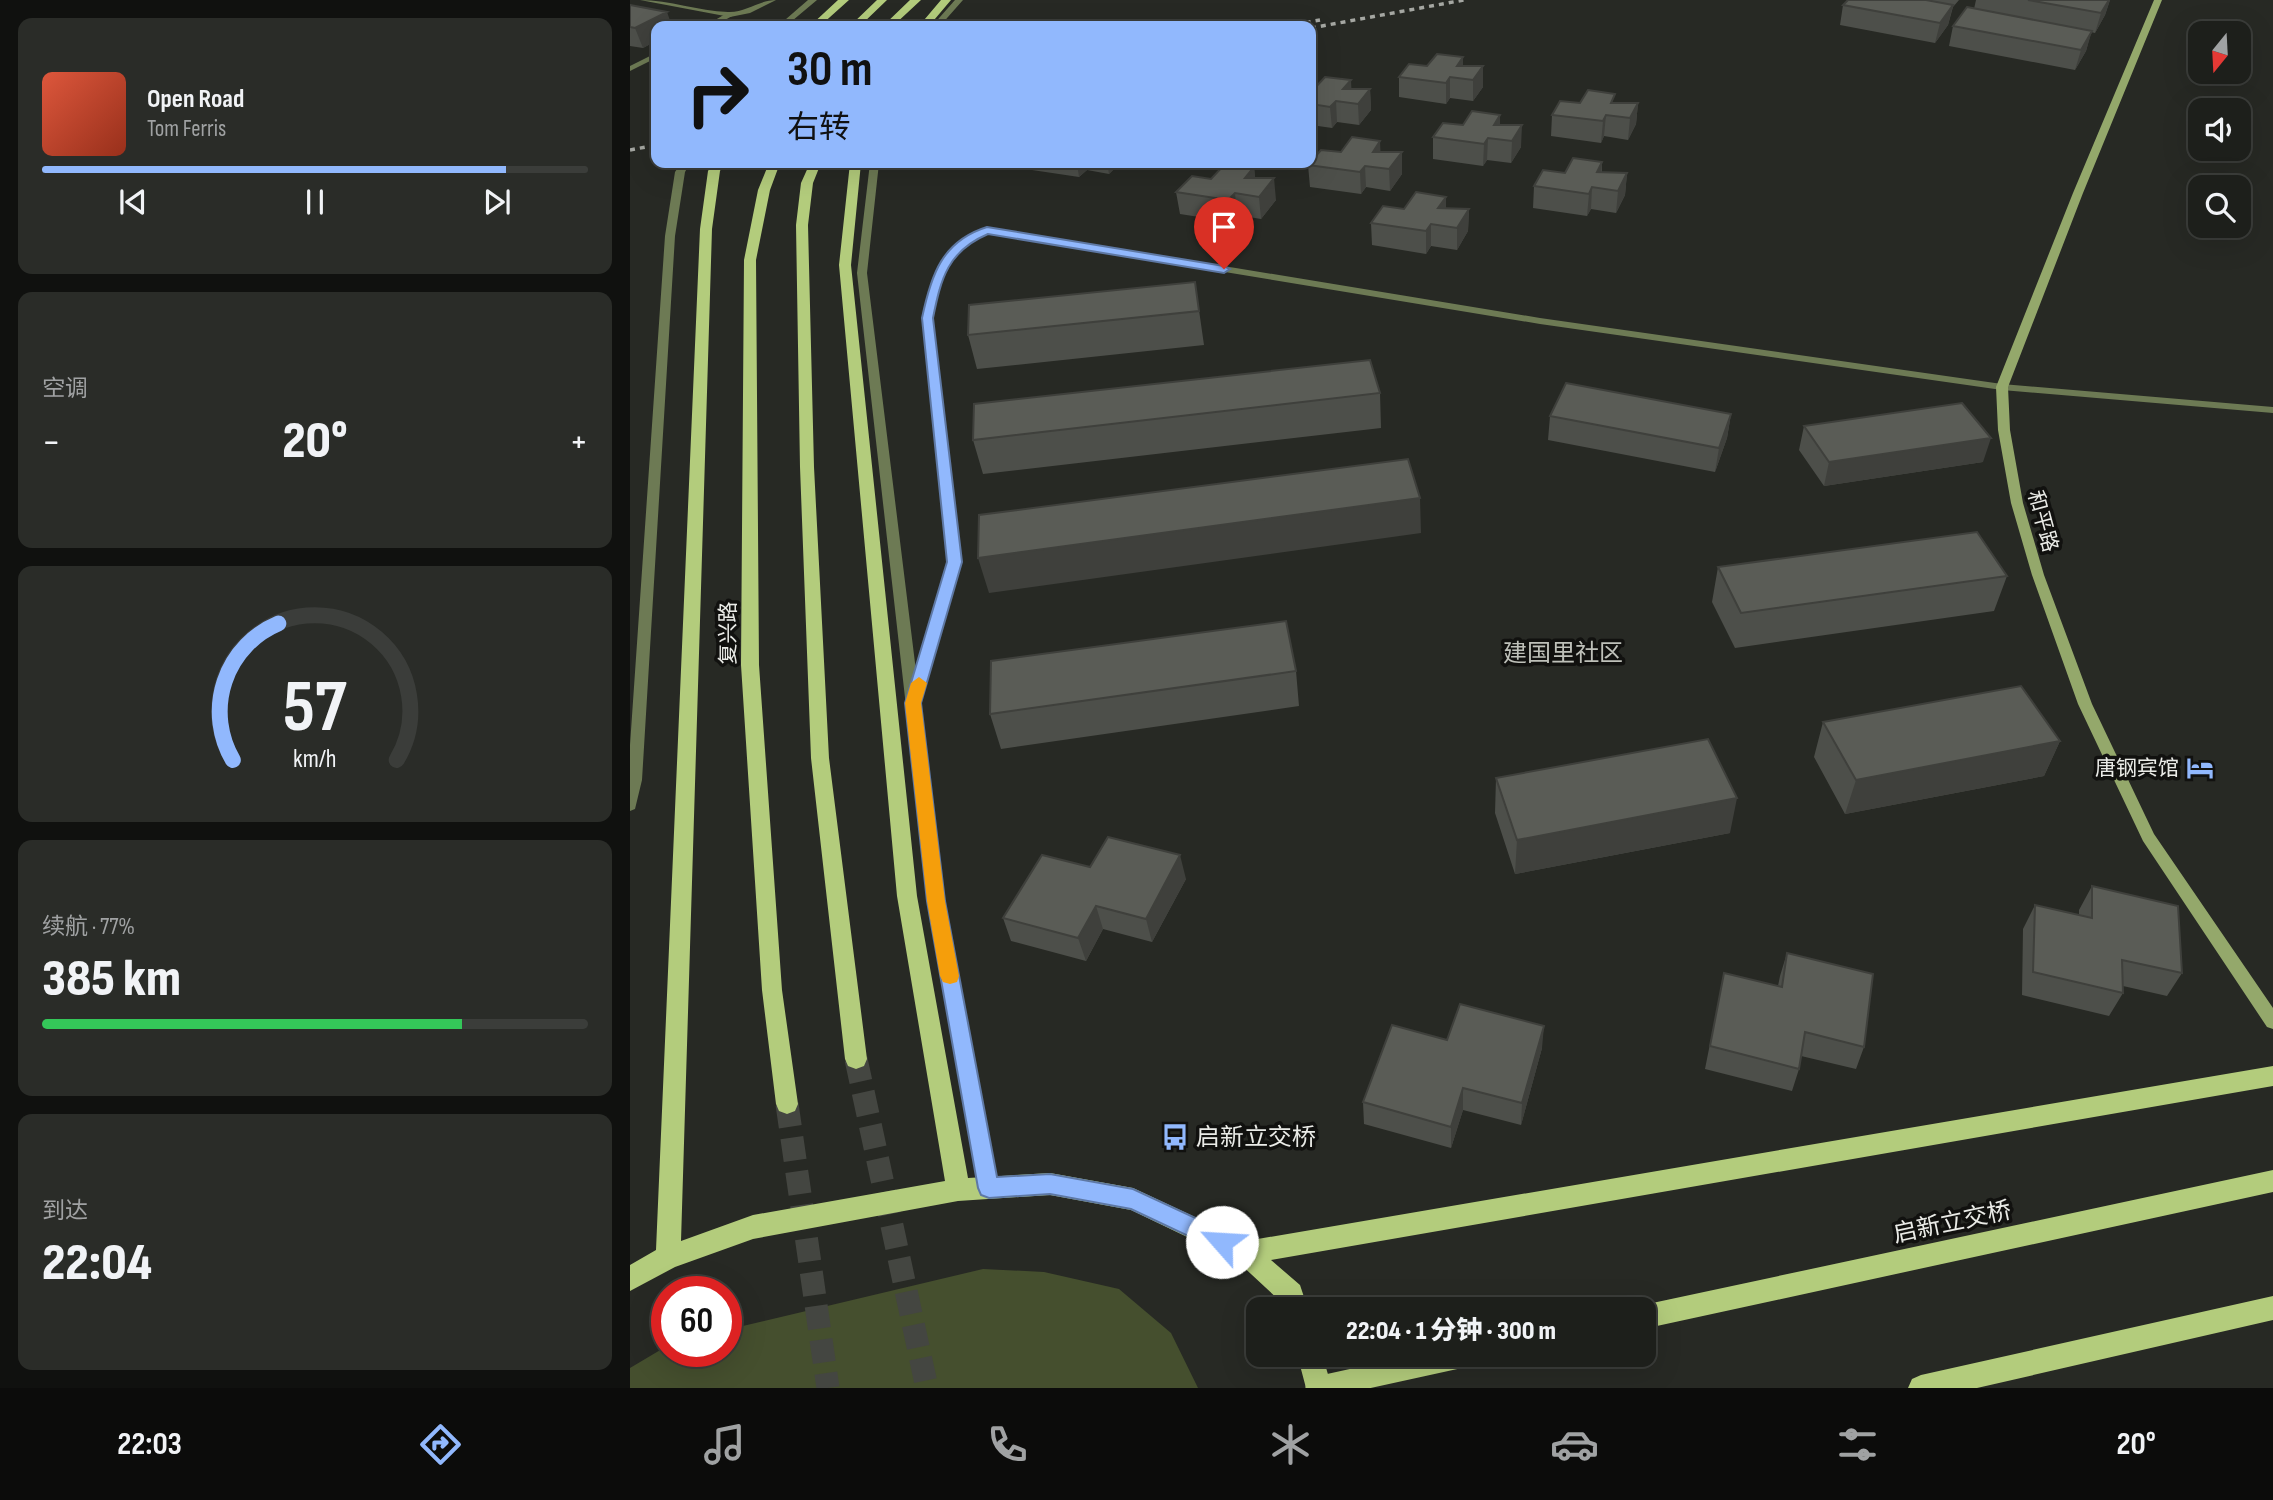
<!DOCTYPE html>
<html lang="zh">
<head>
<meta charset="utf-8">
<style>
  :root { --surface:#1d1f1b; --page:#2a2c28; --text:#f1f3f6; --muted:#a0a2a3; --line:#3b3d3a; --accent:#91b8fd }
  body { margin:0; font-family:"Sofia Sans Condensed","Noto Sans SC",sans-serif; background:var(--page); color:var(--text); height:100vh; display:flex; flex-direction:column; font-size:26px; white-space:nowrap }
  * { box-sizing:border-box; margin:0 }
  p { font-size:23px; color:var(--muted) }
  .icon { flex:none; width:38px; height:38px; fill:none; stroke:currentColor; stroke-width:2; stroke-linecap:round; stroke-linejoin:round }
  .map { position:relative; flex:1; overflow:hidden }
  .sheet { display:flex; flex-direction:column; gap:18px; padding:18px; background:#10110f; width:630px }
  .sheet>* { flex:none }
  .guide { position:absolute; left:21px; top:21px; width:665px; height:147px; border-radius:14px; box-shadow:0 7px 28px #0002,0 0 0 2px var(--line); background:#91b8fd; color:#111; overflow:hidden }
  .needle { width:46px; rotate:198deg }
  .fabs { position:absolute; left:1558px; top:21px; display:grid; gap:14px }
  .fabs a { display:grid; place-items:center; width:63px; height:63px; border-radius:14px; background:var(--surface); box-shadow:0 7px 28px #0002,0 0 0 2px var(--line); font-size:35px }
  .speed { position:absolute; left:21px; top:1276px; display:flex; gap:14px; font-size:35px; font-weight:700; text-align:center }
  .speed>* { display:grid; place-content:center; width:91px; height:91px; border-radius:50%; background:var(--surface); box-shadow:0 7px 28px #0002,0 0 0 2px var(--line); line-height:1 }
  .speed .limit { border:10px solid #d22; background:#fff; color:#111 }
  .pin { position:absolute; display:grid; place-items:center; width:60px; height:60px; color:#fff; margin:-72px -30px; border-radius:50% 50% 50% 0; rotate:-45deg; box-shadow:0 0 7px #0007 }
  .pin .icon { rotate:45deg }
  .me { position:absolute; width:77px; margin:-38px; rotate:296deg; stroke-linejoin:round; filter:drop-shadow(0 0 5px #0008) }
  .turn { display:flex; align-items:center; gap:24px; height:147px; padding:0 21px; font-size:32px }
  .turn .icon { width:91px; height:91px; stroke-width:2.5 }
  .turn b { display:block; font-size:49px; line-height:60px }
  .big { font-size:52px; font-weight:800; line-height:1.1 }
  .sheet .tile { flex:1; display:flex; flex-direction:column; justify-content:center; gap:10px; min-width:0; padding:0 24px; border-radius:14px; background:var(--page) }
  .sheet .dial { align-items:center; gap:0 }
  .dial svg { height:182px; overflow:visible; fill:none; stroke:var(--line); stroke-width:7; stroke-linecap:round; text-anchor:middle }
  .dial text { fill:var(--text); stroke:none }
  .song { display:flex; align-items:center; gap:21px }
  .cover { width:84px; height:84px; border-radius:10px; background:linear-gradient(135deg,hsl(10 70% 55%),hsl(10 70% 35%)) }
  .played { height:7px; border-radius:4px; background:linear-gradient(90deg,var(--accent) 85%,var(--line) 85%) }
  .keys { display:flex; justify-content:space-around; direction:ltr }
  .heat { display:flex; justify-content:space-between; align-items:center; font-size:38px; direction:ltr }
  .charge { height:10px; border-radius:5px; background:linear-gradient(90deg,#34c759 77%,var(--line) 0) }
  .trip { position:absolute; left:616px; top:1297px; width:410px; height:70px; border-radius:14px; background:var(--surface); box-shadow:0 7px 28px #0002,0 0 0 2px var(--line); font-weight:800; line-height:70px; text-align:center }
  .dock { display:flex; height:112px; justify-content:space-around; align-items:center; background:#0c0c0b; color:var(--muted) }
  .dock .icon { width:49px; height:49px }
  .dock .on { color:var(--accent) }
  .dock b { font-size:32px; color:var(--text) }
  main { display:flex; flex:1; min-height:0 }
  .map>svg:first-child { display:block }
</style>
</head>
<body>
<main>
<section class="sheet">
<div class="tile">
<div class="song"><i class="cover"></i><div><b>Open Road</b><p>Tom Ferris</p></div></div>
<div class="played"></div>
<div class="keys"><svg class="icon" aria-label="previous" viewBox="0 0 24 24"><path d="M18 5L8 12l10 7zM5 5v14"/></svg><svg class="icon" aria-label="pause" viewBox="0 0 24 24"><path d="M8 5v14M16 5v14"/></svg><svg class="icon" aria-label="next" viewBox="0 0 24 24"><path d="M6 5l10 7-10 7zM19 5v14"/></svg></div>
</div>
<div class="tile"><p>空调</p>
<div class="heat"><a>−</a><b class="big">20°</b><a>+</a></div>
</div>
<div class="tile dial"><svg viewBox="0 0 100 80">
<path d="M14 69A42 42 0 1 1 86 69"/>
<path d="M14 69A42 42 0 0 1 34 9" stroke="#91b8fd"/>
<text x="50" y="56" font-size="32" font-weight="700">57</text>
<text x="50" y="72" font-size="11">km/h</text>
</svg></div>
<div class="tile"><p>续航 · 77%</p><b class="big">385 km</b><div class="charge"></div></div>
<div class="tile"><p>到达</p><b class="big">22:04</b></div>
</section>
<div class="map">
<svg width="1643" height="1388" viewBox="0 0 1643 1388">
  <rect width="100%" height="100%" fill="#272924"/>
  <path fill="#454f2e" d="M353 1269 414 1272 489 1289 541 1333 568 1388H0V1368L37 1346V1351H96V1330Z"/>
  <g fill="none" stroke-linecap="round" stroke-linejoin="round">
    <path stroke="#444641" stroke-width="23" stroke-dasharray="23 11" stroke-linecap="butt" d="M226 1059 297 1388
      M157 1104 198 1388"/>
    <path fill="#6d7a54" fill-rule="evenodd" d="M97 13 104 15 84 26H75Z
      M26 53V58L0 71V66Z"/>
    <path fill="#6d7a54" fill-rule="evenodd" d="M10 0C40 0 68 11 98 12 115 13 129 0 146 0L120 13 100 17Z
      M178 0H187L156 26H148Z
      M325 0H333L310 26H302Z
      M51 163H60L55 172 45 236 12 780 5 809 0 811V745L35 236 45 172Z
      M240 163H249L237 273 286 671 319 562 292 318 304 276 318 252 339 235 357 227 910 318 1372 384 1643 407V413L1372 390 910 324 358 233C318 253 312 277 302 318L331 562 290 703 314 901 368 1188 366 1194 359 1197 352 1194 350 1188 298 901 227 273Z"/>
    <path fill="#94a86b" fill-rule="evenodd" d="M1524 0H1532L1453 193 1378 387 1380 430 1393 503 1414 575 1462 704 1524 834 1643 1008V1029L1637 1027 1513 841 1448 704 1402 575 1381 503 1368 430 1366 387 1443 193Z"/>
    <path fill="#b3cc7c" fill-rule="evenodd" d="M208 0H219L190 26H180Z
      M247 0H257L230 26H220Z
      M280 0H291L263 26H253Z
      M311 0H321L299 26H289Z
      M83 163H94L90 171 82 229 51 1241 123 1215 315 1181 267 896 209 265 220 163H231L221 265 287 896 338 1178 420 1173 503 1188 616 1241 1643 1066V1086L641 1260 670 1285 678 1309H654L651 1302 607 1261 501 1210 420 1195 328 1201 123 1239 45 1267 0 1291V1265L26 1250 70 229 78 171Z
      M139 163H150L140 190 126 260 129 665 152 990 168 1104 165 1111 157 1114 149 1111 146 1104 132 990 111 665 114 260 128 190Z
      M180 163H191L183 183 178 225 184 467 199 758 237 1059 234 1066 226 1069 218 1066 215 1059 181 758 170 467 166 225 171 183Z
      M1643 1170V1192L1013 1329V1309H1004L1013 1305Z
      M1643 1296V1320L1347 1388H1278L1282 1379 1291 1375Z
      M667 1354H692L702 1388H676Z"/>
    <path stroke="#a5a7a2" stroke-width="3.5" stroke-dasharray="5 5" stroke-linecap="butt" d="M656 26 690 20
      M681 28 834 0
      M0 150 26 145"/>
    <path stroke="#b3cc7c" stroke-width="23" d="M687 1388 842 1354"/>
  </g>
  <path fill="#4d4f4a" d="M1218 0H1329L1323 7 1318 25 1305 43 1210 25 1213 5Z
    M1346 0H1480L1475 15 1465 33 1461 32 1456 51 1445 70 1319 46 1323 26 1344 9Z
    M0 5 26 26V41L13 48 0 46Z
    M797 66H853V87L843 101 820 98 816 104 769 97V77Z
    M681 89H740L741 110 729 125 707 122 702 128 681 125Z
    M950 103H1008L1006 124 998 140 974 136 971 143 921 136 922 115Z
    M833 125H870L891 147 881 163 857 160 853 166 803 159V137Z
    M711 152H751L772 174 760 191 736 187 731 194 680 187 678 165Z
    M972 162V172L997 173 995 195 986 213 961 209 957 216 903 208 904 186 935 173Z
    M400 163H490L479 174 457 170 449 177 402 170Z
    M624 167 625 178 646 200 631 219 607 215 601 222 550 214 546 192 581 179Z
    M816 208 839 209 838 231 827 250 801 246 796 254 742 245 741 223 774 209Z
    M565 282 574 345 347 369 338 335Z
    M750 393 751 428 353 474 343 440Z
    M1101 414 1097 438 1085 472 918 440 920 416Z
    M1174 426 1353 462 1194 486 1169 450Z
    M1088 567 1377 576 1364 611 1105 648 1082 602Z
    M666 671 669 706 371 749 360 714Z
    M1193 722 1430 741 1414 776 1215 814 1184 757Z
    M866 778 1100 833 885 874 865 813Z
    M460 867 556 879 522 942 473 929 456 961 381 941 373 918Z
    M1462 886 1552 973 1537 996 1493 986V993L1479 1016 1392 995 1393 929 1405 905 1449 915V910Z
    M1157 953 1234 1047 1226 1069 1171 1056 1169 1069 1162 1091 1075 1069 1094 973 1148 986 1150 976Z
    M817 1040 912 1048 891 1125 833 1110 821 1148 734 1124 733 1102Z"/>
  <path fill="#3f403c" d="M1479 0H1480L1475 15 1465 33 1471 13Z
    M1323 5 1318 25 1305 43 1310 23Z
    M37 12 42 26H26V41L13 48 5 28Z
    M1462 31 1456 51 1445 70 1451 50Z
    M833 57V78L827 66Z
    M853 66V87L843 101V80Z
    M820 77V98L816 104V83Z
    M721 80 722 101 713 89Z
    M740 89 741 110 729 125 728 104Z
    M706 101 707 122 702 128 700 107Z
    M1008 103 1006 124 998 140 1000 118Z
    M870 115V136L864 125Z
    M976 115 974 136 971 143 973 121Z
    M892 125 891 147 881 163 882 141Z
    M858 138 857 160 853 166 854 144Z
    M750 141 751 163 743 152Z
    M772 152V174L760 191 759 169Z
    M972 162 971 184 967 172Z
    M447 163H455L457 170 449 177Z
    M477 163H490L479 174Z
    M735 166 736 187 731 194 730 172Z
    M624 167 626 189 615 178Z
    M997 173 995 195 986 213 988 191Z
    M644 178 646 200 631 219 629 197Z
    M962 187 961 209 957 216 959 194Z
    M605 193 607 215 601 222 598 200Z
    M816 197V219L808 208Z
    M839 209 838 231 827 250V228Z
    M801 224V246L796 254V231Z
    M1101 414 1097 438 1085 472 1089 448Z
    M1361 438 1353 462 1194 486 1199 462Z
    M790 498 791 533 359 593 348 558Z
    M1430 741 1414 776 1215 814 1226 780Z
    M1107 798 1100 833 885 874 887 840Z
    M550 855 556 879 522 942 516 919Z
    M466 906 473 929 456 961 448 938Z
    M914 1026 912 1048 891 1125 892 1103Z
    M833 1088V1110L821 1148V1127Z"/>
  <path fill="#5a5c56" stroke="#3f403c" stroke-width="2" d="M1218 0H1296L1323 5 1310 23 1213 5Z
    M1398 0H1479L1471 13Z
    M0 5 37 12 5 28 0 27Z
    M1337 7 1462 31 1451 50 1323 26Z
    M807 54 833 57 827 66H853L843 80 820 77 816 83 769 77 779 64 797 66Z
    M695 77 721 80 713 89H740L728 104 706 101 700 107 681 104V89L683 90Z
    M958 90 985 94 981 103H1008L1000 118 976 115 973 121 922 115 930 101 950 103Z
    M842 111 870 115 864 125H892L882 141 858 138 854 144 803 137 813 123 833 125Z
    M722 137 750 141 743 152H772L759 169 735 166 730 172 678 165 691 150 711 152Z
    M943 158 972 162 967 172 997 173 988 191 962 187 959 194 904 186 913 170 935 173Z
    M596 163 624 167 615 178H644L629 197 605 193 598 200 546 192 562 176 581 179Z
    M786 192 816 197 808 208 839 209 827 228 801 224 796 231 741 223 753 206 774 209Z
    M565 282 569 311 338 335 339 305Z
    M740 360 750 393 343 440 344 404Z
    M936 383 1101 414 1089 448 920 416Z
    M1332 403 1361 438 1199 462 1174 426Z
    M778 459 790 498 348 558 349 515Z
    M1347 532 1377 576 1111 613 1088 567Z
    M656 621 666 671 360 714 361 661Z
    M1391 686 1430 741 1226 780 1193 722Z
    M1078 739 1107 798 887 840 866 778Z
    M478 837 550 855 516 919 466 906 448 938 373 918 412 855 460 867Z
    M1462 886 1548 906 1552 973 1492 960 1493 993 1403 972 1405 905 1462 918Z
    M1157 953 1243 974 1234 1047 1175 1032 1169 1069 1080 1046 1094 973 1152 987Z
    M830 1004 914 1026 892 1103 833 1088 821 1127 733 1102 762 1025 817 1040Z"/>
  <path fill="#91b8fd" stroke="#5e78a4" stroke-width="2" d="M357 227 594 266 600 269 594 273 358 234C318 251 311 278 303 318L332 562 291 703 315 901 367 1177 420 1174 503 1189 600 1234 603 1242 600 1249 592 1252 501 1209 420 1194 359 1198 351 1195 348 1188 297 901 275 703 317 562 292 318C301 275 312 241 357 227Z"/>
  <path fill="#f59e0b" d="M289 677 297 683 291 703 315 901 329 976 327 982 320 984 313 982 310 976 297 901 275 703 281 683Z"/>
  <defs>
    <symbol id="hotel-bare" viewBox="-9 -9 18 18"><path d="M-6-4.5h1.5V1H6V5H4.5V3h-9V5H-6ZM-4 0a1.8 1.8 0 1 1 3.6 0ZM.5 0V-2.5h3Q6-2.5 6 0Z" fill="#91b8fd" stroke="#11110f" stroke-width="2.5" paint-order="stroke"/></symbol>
    <symbol id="bus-bare" viewBox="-9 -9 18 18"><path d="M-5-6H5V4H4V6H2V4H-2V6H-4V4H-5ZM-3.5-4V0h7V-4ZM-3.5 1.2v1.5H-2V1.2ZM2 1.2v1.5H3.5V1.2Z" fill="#91b8fd" stroke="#11110f" stroke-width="2.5" paint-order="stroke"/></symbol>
  </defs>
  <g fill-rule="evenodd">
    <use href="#hotel-bare" x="1551" y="749" width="38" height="38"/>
    <use href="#bus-bare" x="526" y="1118" width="38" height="38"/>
  </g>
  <g text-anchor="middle" stroke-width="7" stroke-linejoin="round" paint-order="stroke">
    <g font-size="21" fill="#eaebe7" stroke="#11110f">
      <text transform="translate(1413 521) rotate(75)" y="7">和平路</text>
      <text transform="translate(98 633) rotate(-90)" y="7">复兴路</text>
    </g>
    <g font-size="21" fill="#eaebe7" stroke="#11110f" text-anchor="end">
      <text x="1549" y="775">唐钢宾馆</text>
    </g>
    <g font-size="24" fill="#bec0b9" stroke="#11110f">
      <text x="933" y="661">建国里社区</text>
    </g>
    <g font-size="24" fill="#eaebe7" stroke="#11110f" text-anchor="start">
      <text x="566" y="1145">启新立交桥</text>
    </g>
    <g font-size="24" fill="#eaebe7" stroke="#11110f">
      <text transform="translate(1322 1222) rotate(-12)" y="8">启新立交桥</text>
    </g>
  </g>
</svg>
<div class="fabs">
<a><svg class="needle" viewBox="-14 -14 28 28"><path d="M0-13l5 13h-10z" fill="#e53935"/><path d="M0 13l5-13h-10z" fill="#a0a2a3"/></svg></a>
<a><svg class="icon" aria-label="sound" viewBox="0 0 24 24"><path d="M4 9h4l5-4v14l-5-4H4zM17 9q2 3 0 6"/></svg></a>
<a><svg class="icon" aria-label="search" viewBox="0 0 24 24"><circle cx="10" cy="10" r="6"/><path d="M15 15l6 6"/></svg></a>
</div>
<div class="speed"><div class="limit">60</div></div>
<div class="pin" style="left:594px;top:269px;background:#d93025"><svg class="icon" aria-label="arrive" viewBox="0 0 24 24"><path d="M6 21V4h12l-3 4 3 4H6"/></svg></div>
<svg class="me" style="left:592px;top:1242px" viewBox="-20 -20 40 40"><circle r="19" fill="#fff"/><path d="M0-13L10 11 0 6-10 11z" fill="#91b8fd"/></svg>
<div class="trip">22:04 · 1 分钟 · 300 m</div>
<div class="guide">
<div class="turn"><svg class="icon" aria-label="right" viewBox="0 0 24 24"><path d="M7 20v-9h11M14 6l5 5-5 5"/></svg><div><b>30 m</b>右转</div></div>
</div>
</div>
</main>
<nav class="dock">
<b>22:03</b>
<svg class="icon on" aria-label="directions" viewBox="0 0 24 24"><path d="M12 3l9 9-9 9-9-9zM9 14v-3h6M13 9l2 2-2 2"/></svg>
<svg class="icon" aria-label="music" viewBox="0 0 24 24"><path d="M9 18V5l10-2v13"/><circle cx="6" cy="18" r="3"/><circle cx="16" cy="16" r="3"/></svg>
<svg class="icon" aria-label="phone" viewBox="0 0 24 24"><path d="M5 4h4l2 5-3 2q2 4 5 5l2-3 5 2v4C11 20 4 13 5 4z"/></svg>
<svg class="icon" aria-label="climate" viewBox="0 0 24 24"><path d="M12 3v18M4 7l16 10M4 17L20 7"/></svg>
<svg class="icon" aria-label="car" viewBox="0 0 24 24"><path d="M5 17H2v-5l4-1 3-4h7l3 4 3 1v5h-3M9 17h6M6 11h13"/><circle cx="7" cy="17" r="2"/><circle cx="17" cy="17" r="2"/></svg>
<svg class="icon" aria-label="filters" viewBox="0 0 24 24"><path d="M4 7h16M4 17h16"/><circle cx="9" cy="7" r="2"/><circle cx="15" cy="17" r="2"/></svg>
<b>20°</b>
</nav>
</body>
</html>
